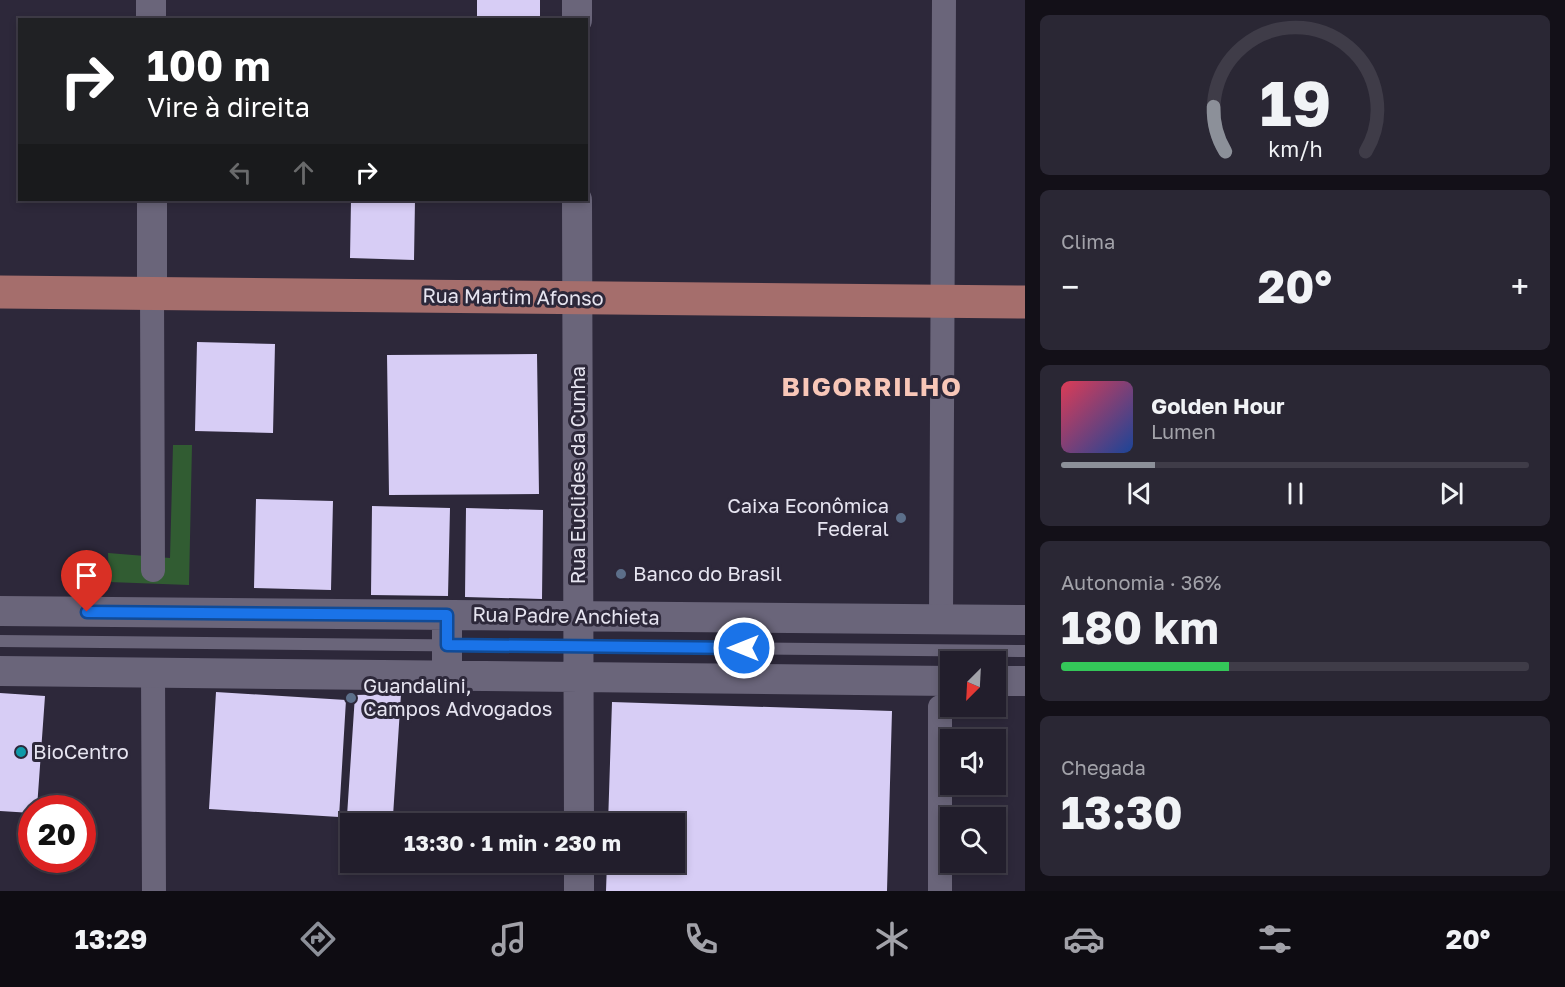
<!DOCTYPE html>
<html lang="pt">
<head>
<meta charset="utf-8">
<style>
  :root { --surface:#221e2c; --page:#2a2734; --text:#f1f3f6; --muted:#a2a2a9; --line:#3f3c48; --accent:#8c9099 }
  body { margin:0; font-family:"Golos Text",sans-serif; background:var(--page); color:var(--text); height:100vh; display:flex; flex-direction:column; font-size:22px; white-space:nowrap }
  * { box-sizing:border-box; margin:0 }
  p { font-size:20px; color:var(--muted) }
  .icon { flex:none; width:33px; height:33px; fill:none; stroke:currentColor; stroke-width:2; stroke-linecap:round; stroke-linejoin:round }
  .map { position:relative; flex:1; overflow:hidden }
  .side { display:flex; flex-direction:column; gap:15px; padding:15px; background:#131018; width:540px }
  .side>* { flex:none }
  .guide { position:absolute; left:18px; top:18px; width:570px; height:183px; border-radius:0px; box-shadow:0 3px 9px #0003,0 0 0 2px var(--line); background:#202124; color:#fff; overflow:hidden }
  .needle { width:39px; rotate:204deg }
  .controls { position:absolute; left:940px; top:651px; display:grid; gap:12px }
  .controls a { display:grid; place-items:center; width:66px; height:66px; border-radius:0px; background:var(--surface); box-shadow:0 3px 9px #0003,0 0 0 2px var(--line); font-size:30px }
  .speed { position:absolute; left:18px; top:795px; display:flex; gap:12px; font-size:30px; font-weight:700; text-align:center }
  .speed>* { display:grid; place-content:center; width:78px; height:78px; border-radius:50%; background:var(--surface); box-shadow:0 3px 9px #0003,0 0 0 2px var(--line); line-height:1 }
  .speed .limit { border:9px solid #d22; background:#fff; color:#111 }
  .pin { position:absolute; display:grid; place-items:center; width:51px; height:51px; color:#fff; margin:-62px -26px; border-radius:50% 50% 50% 0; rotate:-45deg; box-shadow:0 0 6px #0007 }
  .pin .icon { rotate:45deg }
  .me { position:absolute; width:66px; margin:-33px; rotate:270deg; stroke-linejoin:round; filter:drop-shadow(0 0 4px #0008) }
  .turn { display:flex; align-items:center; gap:21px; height:126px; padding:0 30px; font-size:27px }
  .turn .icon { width:78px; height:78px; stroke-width:2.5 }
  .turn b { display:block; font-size:42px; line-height:51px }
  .lanes { display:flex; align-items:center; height:57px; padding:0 30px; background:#0003; justify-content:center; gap:30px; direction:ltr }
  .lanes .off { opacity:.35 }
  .big { font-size:45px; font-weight:700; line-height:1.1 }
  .side .tile { flex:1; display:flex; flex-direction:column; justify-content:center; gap:9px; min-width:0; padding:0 21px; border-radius:9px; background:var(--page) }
  .side .dial { align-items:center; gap:0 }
  .dial svg { height:156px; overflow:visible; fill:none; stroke:var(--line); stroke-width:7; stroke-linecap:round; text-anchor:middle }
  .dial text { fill:var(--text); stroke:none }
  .song { display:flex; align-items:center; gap:18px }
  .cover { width:72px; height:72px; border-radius:9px; background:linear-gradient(135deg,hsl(350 70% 55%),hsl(220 70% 35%)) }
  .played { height:6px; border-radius:3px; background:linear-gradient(90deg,var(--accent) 20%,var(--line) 20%) }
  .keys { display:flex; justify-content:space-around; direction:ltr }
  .heat { display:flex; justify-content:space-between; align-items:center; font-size:33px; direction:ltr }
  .charge { height:9px; border-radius:4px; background:linear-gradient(90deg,#34c759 36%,var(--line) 0) }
  .trip { position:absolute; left:340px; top:813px; width:345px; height:60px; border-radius:0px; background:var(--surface); box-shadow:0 3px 9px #0003,0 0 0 2px var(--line); font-weight:700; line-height:60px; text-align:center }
  .tab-bar { display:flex; height:96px; justify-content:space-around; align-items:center; background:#0e0c12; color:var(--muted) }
  .tab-bar .icon { width:42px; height:42px }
  .tab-bar .on { color:var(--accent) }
  .tab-bar b { font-size:27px; color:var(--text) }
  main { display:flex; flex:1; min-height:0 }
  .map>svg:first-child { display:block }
</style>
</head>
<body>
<main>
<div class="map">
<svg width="1025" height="891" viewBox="0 0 1025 891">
  <rect width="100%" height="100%" fill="#2d283a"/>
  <path fill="#315c32" d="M173 445H192L189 585 109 582 108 553 170 558Z"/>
  <path fill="#d7cdf5" d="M477 0H540V20H477Z
    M351 200H415L414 260 350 258Z
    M197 342 275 344 273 433 195 431Z
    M537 354 539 494 389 495 387 355Z
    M256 499 333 501 331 590 254 588Z
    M372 506 450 508 448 596 371 595Z
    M466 508 543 510 542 599 465 597Z
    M216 692 346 700 339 817 209 809Z
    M0 693 45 696 37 808H32V813L0 811Z
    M401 694 393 816H347L355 695Z
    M612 702 892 711 887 891H606L607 862H675V824H608Z"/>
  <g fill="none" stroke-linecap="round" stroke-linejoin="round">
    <path stroke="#6a657a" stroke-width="12" d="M0 641 1025 651"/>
    <path stroke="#6a657a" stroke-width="24" d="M152 293 153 570
      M941 619 944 0
      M153 673 154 891
      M940 707V891"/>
    <path stroke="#6a657a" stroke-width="30" d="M151 0V20
      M577 0V20
      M152 200V293
      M577 200 579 824
      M0 611 1025 620
      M0 671 951 681
      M447 676V615
      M996 681H1025
      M579 862V891"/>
    <path stroke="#a56e6c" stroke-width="33" d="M0 292 1025 302"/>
  </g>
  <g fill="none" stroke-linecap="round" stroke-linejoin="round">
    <defs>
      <path id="route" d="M87 612 447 615V645L744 648"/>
    </defs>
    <use href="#route" stroke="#114b97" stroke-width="15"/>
    <use href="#route" stroke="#1a73e8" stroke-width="10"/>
  </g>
  <g fill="#5c6f8a" stroke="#2d283a" stroke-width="2">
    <circle cx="901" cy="518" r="6"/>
    <circle cx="621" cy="574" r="6"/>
    <circle cx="351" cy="698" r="6"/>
  </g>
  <circle fill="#0f9aa8" stroke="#2d283a" stroke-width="2" cx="21" cy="752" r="6"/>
  <g text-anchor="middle" stroke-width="6" stroke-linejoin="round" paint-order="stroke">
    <g font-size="20" fill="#e6e4f0" stroke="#2d283a">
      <text transform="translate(513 297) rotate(1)" y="7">Rua Martim Afonso</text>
      <text transform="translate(578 475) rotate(-90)" y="7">Rua Euclides da Cunha</text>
      <text transform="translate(566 616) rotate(1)" y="7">Rua Padre Anchieta</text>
    </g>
    <g font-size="20" fill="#e6e4f0" stroke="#2d283a" text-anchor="start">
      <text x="889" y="513" text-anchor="end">Caixa Econômica<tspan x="889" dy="23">Federal</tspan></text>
      <text x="633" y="581">Banco do Brasil</text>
      <text x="363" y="693">Guandalini,<tspan x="363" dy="23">Campos Advogados</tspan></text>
      <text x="33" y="759">BioCentro</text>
    </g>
    <g font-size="26" font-weight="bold" letter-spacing="1.5" fill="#f8c7b8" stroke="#2d283a">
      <text x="872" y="396">BIGORRILHO</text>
    </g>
  </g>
</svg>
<div class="controls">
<a><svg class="needle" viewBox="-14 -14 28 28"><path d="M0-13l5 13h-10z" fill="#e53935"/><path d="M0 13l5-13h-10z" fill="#a2a2a9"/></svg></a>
<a><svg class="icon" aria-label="sound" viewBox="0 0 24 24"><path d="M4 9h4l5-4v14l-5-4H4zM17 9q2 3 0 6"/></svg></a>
<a><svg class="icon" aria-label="search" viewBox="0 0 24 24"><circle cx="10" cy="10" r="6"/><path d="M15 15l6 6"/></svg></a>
</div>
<div class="speed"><div class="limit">20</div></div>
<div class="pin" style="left:87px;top:612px;background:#d93025"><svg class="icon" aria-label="arrive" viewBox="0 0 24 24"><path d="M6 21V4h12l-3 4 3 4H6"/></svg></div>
<svg class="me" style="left:744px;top:648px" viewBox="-20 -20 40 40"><circle r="17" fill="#1a73e8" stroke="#fff" stroke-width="3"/><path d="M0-11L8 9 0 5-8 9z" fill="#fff"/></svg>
<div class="trip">13:30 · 1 min · 230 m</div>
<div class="guide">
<div class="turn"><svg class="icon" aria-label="right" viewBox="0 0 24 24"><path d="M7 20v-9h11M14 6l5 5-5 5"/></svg><div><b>100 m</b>Vire à direita</div></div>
<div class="lanes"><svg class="icon off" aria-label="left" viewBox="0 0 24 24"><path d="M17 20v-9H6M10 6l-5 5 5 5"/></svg><svg class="icon off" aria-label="ahead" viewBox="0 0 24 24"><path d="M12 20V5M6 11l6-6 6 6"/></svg><svg class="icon" aria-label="right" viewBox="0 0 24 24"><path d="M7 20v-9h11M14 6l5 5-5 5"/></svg></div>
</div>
</div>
<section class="side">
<div class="tile dial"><svg viewBox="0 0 100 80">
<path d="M14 69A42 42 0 1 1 86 69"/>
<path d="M14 69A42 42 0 0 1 8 46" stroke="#8c9099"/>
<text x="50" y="56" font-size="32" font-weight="700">19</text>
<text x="50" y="72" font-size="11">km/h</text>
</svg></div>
<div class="tile"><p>Clima</p>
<div class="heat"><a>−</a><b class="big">20°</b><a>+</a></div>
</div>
<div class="tile">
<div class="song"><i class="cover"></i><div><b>Golden Hour</b><p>Lumen</p></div></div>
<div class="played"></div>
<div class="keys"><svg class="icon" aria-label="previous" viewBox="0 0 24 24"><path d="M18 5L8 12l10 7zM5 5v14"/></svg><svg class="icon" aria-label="pause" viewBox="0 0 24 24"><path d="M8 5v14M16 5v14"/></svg><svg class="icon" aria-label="next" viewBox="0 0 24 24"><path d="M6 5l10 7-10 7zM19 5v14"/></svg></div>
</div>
<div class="tile"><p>Autonomia · 36%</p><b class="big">180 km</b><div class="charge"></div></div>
<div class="tile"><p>Chegada</p><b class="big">13:30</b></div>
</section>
</main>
<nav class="tab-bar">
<b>13:29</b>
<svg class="icon on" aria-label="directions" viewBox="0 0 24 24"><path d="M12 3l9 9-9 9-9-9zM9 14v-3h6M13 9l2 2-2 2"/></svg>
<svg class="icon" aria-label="music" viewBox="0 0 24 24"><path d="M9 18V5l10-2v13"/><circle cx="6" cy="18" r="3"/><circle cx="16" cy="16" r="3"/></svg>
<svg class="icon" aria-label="phone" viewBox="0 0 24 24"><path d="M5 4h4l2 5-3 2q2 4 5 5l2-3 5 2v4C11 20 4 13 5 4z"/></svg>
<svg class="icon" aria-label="climate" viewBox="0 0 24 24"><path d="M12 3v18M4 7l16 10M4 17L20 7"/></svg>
<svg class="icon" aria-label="car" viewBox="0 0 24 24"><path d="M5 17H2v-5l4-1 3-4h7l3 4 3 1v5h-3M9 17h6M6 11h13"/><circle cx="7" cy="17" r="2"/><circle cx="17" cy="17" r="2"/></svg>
<svg class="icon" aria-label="filters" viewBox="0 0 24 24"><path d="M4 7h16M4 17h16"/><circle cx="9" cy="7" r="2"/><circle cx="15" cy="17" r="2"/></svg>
<b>20°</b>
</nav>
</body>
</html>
